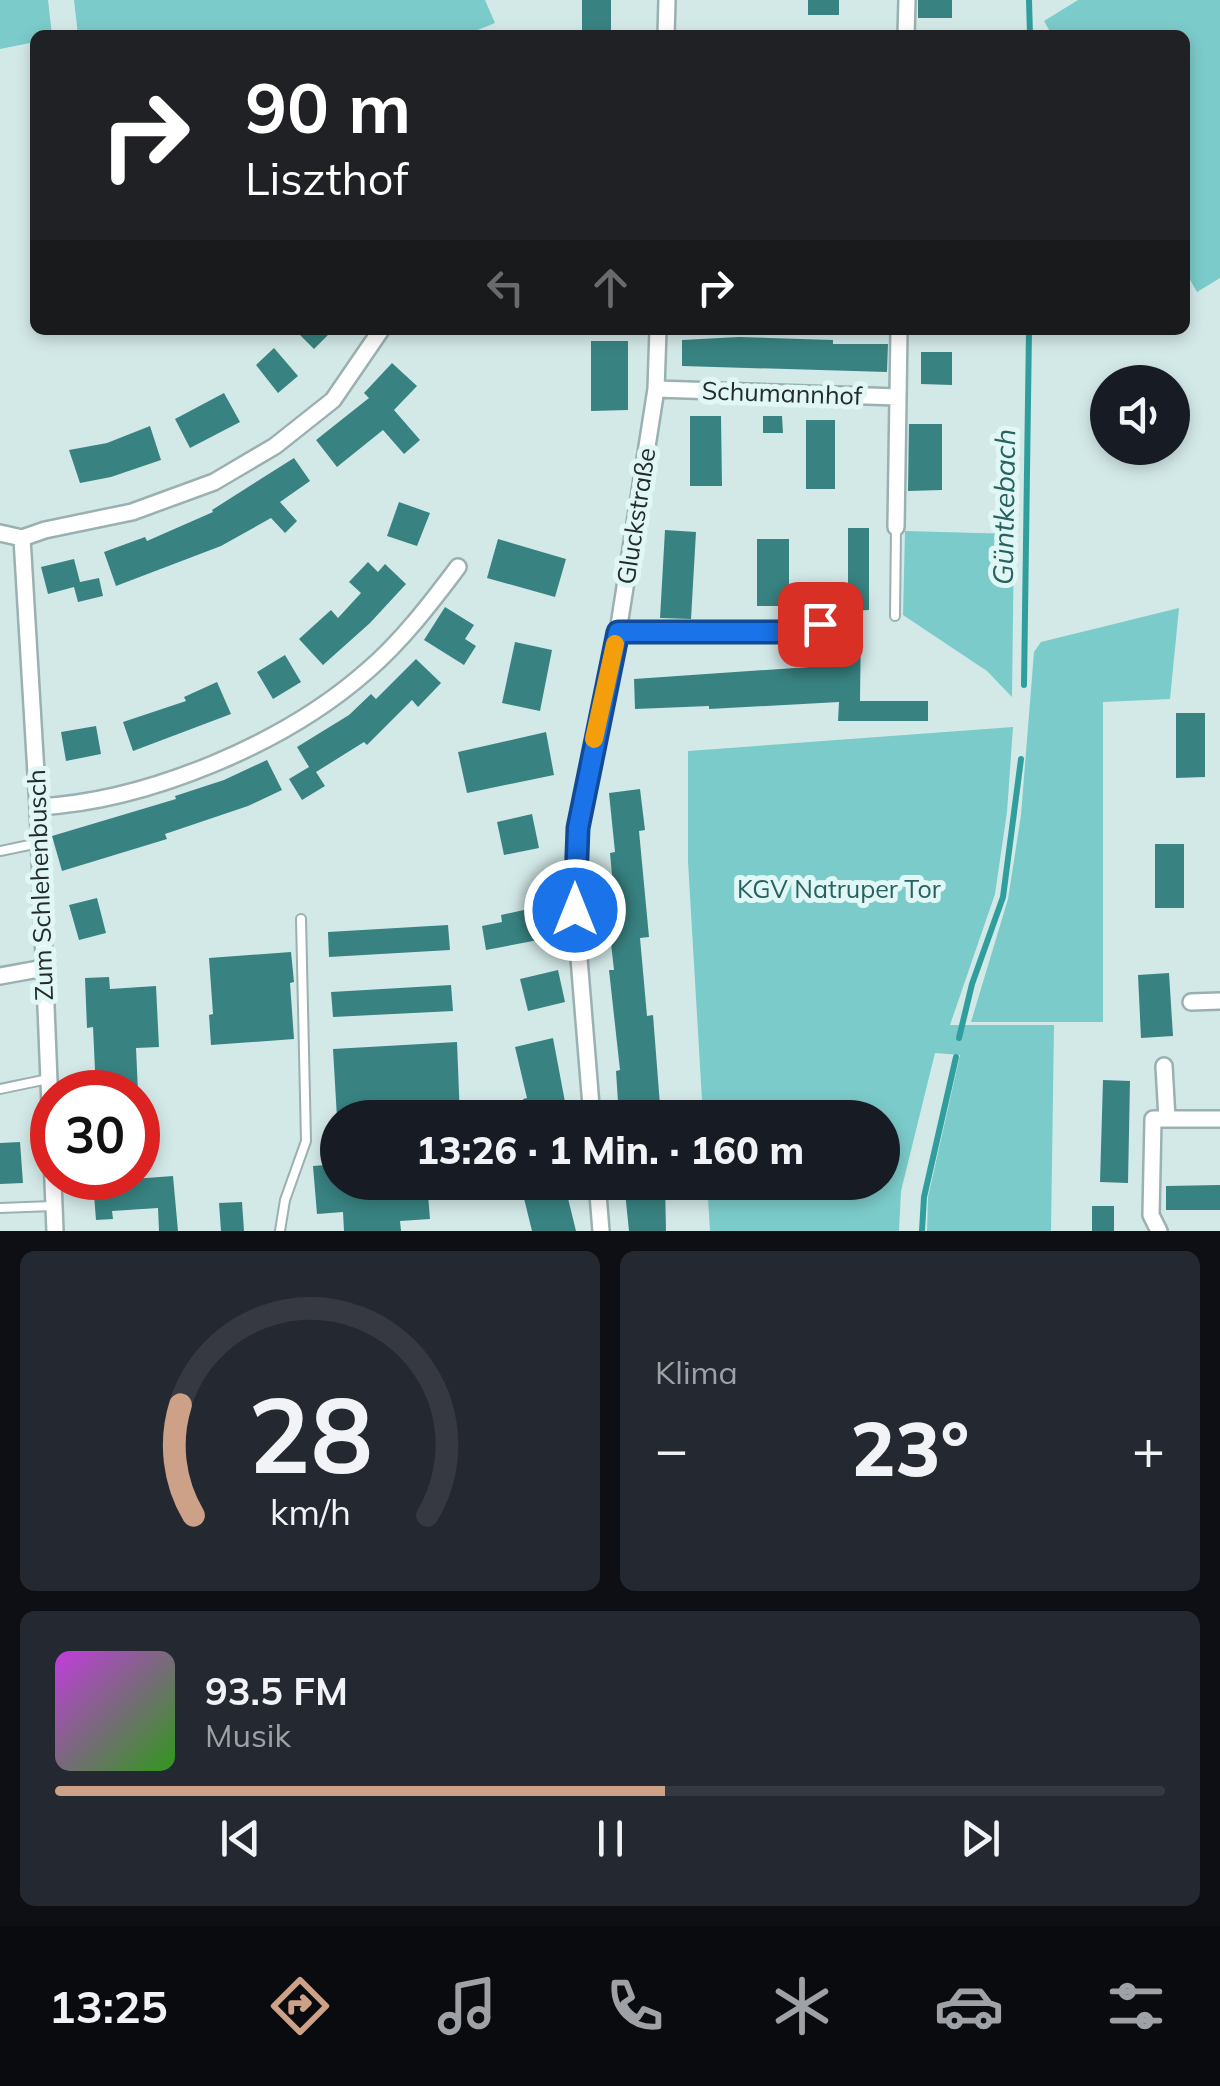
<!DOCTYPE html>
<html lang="de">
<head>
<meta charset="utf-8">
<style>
  :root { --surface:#171b24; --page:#242831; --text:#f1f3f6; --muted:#9ea1a6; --line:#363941; --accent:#cca187 }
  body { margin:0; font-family:Mulish,sans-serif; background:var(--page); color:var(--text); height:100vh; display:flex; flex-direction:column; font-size:38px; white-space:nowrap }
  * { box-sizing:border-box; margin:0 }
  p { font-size:32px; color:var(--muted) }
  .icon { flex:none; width:55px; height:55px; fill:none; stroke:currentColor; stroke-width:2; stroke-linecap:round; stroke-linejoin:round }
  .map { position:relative; height:1231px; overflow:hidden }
  .details { display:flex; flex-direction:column; gap:20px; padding:20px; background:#0d0f14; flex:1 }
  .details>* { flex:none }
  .banner { position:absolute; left:30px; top:30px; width:1160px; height:305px; border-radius:15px; box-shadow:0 5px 15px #0003; background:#202124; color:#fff; overflow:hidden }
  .buttons { position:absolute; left:1090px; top:365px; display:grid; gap:20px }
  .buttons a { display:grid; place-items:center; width:100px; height:100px; border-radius:50%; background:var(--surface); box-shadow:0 5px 15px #0003; font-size:50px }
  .speed { position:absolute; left:30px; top:1070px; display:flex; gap:20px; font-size:50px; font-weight:700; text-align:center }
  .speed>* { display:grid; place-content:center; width:130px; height:130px; border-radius:50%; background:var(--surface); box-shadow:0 5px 15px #0003; line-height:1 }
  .speed .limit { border:15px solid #d22; background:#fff; color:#111 }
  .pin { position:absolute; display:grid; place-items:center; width:85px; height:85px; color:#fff; margin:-42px; border-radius:20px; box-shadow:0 5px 15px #0006 }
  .me { position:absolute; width:110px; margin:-55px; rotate:0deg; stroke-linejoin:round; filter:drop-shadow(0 0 8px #0008) }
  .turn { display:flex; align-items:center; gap:35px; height:210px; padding:0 50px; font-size:45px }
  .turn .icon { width:130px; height:130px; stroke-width:2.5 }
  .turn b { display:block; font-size:70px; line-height:85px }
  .lanes { display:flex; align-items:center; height:95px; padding:0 50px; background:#0003; justify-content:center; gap:50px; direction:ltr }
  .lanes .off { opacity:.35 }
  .big { font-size:75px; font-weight:800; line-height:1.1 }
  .details .card { flex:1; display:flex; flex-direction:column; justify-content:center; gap:15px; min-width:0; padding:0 35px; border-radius:15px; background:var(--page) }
  .details .dial { align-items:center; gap:0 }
  .dial svg { height:260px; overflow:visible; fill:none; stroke:var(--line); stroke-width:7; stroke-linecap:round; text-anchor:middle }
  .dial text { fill:var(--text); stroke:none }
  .song { display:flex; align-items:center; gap:30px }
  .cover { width:120px; height:120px; border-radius:15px; background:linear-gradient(135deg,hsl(290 70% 55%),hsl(110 70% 35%)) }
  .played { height:10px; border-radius:5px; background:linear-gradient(90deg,var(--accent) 55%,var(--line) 55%) }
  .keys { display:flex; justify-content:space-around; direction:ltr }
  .heat { display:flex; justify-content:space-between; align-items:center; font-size:55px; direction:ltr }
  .details .tiles { flex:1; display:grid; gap:20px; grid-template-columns:1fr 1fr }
  .card:last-child { grid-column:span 2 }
  .trip { position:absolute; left:320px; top:1100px; width:580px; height:100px; border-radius:50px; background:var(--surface); box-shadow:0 5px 15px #0003; font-weight:800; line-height:100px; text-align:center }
  .tabs { display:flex; height:160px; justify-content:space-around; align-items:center; background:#090b0e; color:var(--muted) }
  .tabs .icon { width:70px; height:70px }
  .tabs .on { color:var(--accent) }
  .tabs b { font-size:45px; color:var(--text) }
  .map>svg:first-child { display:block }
</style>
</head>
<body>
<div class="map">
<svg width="1220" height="1231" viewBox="0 0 1220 1231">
  <rect width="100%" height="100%" fill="#d3e9e8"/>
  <path fill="#7bcbca" d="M0 0H48L52 35H35V42L0 49Z
    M74 0H485L495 23 465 35H78Z
    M1078 0H1220V278L1197 292 1185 271V35H1052L1044 21Z
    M905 531 1014 534 1012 697 987 671 903 615Z
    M1179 608 1170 699 1103 702V1022H971L1008 899 1021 815 1034 652 1041 642Z
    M1013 727 1007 812 995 894 950 1025H1054L1051 1231H927L928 1197 960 1055 935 1053 901 1191 899 1231H710L707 1183 882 1182V1118L703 1117 688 862V751Z"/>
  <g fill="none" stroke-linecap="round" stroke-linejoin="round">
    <path stroke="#319e9e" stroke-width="6" d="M1029 0 1030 35
      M1024 685 1029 330
      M959 1038 972 984 1003 897 1021 759
      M922 1231 924 1197 956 1057"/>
  </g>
  <path fill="#388382" d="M582 0H611V35H582Z
    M808 0H839V15H808Z
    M918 0H952V18H918Z
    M295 330H333L314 349Z
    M739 337 833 340V344H888L887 372 682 366V340Z
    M591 341H628V410L591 411Z
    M274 348 298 376 278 393 256 365Z
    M921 352H952V385L921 384Z
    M392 363 417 386 394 410 420 440 404 454 383 430 337 467 316 440 369 398 364 393Z
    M224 393 240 422 190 448 175 419Z
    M690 416H721L722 486H690Z
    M763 416H782L783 433H763Z
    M806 420H835V489H806Z
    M909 424H942V490L908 491Z
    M150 426 161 460 111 477 80 483 69 450 107 443Z
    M294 458 310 481 280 502 297 521 285 533 271 518 221 546 116 586 104 552 145 537 147 541 213 512 212 510Z
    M399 502 430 513 417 546 387 536Z
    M848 528H869V610L848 611Z
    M665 530 696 532 691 619 660 618Z
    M498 539 566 559 555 597 487 578Z
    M757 539H789V606H757Z
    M74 559 80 582 99 578 103 596 78 602 74 587 48 594 41 567Z
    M368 562 378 572 385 564 406 584 370 623 323 665 299 639 331 610 338 618 361 593 349 582Z
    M445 607 474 625 465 639 476 646 464 665 424 640Z
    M839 618 861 619 860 701H928V721H838L839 702 709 709V706L635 709 634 679 839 665Z
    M515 642 552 650 540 711 502 703Z
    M285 655 301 682 273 699 257 672Z
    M416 659 441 683 418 707 412 700 367 745 364 742 316 772 325 786 302 800 289 779 309 767 297 747 349 715 371 694 376 699Z
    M217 682 231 714 133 751 123 722 186 701 184 697Z
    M1176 713H1205V777L1176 778Z
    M96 726 101 754 66 761 61 732Z
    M546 732 554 775 467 793 458 752Z
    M267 760 282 790 248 806 165 834 167 839 62 871 52 836 176 799 175 796 224 780Z
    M640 789 645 830 639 831 649 937 640 938 647 1016 653 1015 661 1118H619L616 1071 620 1070 609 970H614L607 908 615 907 610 853 615 852 609 793Z
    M532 814 539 848 504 855 497 822Z
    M1155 844H1184V908H1155Z
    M97 898 106 933 79 940 69 905Z
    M547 905 554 937 486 950 482 926 502 922 501 915Z
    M448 925 450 950 329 957 328 932Z
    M291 952 294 982 290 983 294 1039 211 1045 209 1015 213 1014 209 958Z
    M558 970 565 1002 528 1011 520 979Z
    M1169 973 1173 1036 1141 1038 1138 975Z
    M109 977 110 989 156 986 159 1047 136 1048 138 1092H96L93 1027 87 1028 85 978Z
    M451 985 453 1011 333 1017 331 992Z
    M553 1038 568 1118H527L523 1099 527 1098 515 1047Z
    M457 1042 460 1118H337L333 1049Z
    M1103 1080 1130 1081 1128 1183 1100 1182Z
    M20 1142 23 1183 0 1184V1143Z
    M338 1164V1182H427L430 1219 400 1221 401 1231H344L343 1212 317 1214 313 1166Z
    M173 1176 178 1231H159L158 1208 112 1211 113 1219 96 1220 93 1182Z
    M520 1182H564L576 1231H532Z
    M624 1182H665L666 1231H629Z
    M1220 1185V1210H1166V1186Z
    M242 1202 244 1231H221L219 1203Z
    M1092 1206H1114V1231H1092Z"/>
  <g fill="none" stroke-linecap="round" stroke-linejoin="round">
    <defs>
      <path id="service" d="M895 616 896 527
        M0 851 39 843
        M0 1089 48 1079
        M0 1208 53 1206
        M280 1231 285 1200 306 1141 301 919"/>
      <path id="minor" d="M666 35 667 0
        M906 35 907 0
        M656 389 898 397 896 527
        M898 397 899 330
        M0 533 22 538
        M22 538 38 807 55 1231
        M22 538 45 530 132 512 214 482 275 446 333 400 381 330
        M618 632 799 633 820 624
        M38 807C148 801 284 744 367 671 401 642 431 603 458 567
        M0 976 44 968
        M1191 1002 1220 1001
        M1164 1066 1167 1119
        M592 1118 575 909 578 828 618 632 656 389 658 330
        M597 1182 601 1231
        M1159 1231 1151 1215 1153 1119H1220"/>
    </defs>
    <use href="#service" stroke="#9bb0b0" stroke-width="12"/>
    <use href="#minor" stroke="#9bb0b0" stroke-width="20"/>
    <use href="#service" stroke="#fff" stroke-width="8"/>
    <use href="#minor" stroke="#fff" stroke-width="15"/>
  </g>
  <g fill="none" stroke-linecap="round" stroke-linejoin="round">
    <defs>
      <path id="route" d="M575 910 578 828 618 632H799L820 624"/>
    </defs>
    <use href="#route" stroke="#114b97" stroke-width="25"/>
    <use href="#route" stroke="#1a73e8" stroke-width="18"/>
    <path stroke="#f59e0b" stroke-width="18" d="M594 739 615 644"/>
  </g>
  <g text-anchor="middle" stroke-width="10" stroke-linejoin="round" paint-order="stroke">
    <g font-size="25" fill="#232b2b" stroke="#e0f7f6">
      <text transform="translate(782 393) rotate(2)" y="9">Schumannhof</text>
      <text transform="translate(636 516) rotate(-81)" y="9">Gluckstraße</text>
      <text transform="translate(40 885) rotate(-92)" y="9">Zum Schlehenbusch</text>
    </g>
    <g font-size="25" fill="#276261" stroke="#e0f7f6">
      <text x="839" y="898">KGV Natruper Tor</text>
    </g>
    <g font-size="28" font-style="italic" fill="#276261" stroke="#e0f7f6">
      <text transform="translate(1004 507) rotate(-89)" y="10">Güntkebach</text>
    </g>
  </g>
</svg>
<div class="buttons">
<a><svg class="icon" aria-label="sound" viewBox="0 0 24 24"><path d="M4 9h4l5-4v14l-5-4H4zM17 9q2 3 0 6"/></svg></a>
</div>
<div class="speed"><div class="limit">30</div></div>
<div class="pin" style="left:820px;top:624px;background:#d93025"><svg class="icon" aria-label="arrive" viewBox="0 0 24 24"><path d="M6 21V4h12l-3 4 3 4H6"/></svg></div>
<svg class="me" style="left:575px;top:910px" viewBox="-20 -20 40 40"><circle r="17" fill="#1a73e8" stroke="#fff" stroke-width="3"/><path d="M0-11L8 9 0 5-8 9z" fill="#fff"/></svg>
<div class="trip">13:26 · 1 Min. · 160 m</div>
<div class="banner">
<div class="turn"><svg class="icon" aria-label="right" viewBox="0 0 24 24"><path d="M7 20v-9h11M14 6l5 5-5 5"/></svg><div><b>90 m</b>Liszthof</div></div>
<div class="lanes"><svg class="icon off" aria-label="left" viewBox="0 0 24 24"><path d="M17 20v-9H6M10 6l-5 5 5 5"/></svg><svg class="icon off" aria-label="ahead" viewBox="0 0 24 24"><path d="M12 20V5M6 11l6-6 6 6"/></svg><svg class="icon" aria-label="right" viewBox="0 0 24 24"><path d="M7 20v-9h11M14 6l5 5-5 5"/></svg></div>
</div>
</div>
<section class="details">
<div class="tiles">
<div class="card dial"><svg viewBox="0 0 100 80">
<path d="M14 69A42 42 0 1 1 86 69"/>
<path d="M14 69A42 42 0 0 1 10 35" stroke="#cca187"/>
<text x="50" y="56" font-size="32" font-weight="700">28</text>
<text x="50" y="72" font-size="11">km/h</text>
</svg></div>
<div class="card"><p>Klima</p>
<div class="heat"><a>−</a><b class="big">23°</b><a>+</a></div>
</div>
<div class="card">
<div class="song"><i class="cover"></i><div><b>93.5 FM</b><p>Musik</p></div></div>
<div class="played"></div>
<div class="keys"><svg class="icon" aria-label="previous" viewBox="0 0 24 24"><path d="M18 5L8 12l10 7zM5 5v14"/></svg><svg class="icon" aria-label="pause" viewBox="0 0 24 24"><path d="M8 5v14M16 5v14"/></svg><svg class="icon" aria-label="next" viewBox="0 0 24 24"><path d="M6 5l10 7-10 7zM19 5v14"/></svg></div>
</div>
</div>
</section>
<nav class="tabs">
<b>13:25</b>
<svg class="icon on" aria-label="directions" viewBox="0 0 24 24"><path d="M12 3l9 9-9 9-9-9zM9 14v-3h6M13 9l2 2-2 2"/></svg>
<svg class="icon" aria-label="music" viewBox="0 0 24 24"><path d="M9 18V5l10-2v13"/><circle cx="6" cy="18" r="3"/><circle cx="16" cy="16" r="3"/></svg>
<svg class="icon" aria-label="phone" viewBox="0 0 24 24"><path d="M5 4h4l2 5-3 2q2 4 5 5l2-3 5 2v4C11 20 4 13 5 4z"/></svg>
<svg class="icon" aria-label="climate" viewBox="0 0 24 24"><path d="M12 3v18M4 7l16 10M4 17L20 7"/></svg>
<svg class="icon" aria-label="car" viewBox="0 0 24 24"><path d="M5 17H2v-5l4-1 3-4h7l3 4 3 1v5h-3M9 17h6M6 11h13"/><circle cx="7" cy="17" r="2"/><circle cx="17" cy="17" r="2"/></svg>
<svg class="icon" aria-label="filters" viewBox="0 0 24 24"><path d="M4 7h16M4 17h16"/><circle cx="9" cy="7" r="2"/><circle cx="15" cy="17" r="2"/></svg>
</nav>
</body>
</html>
